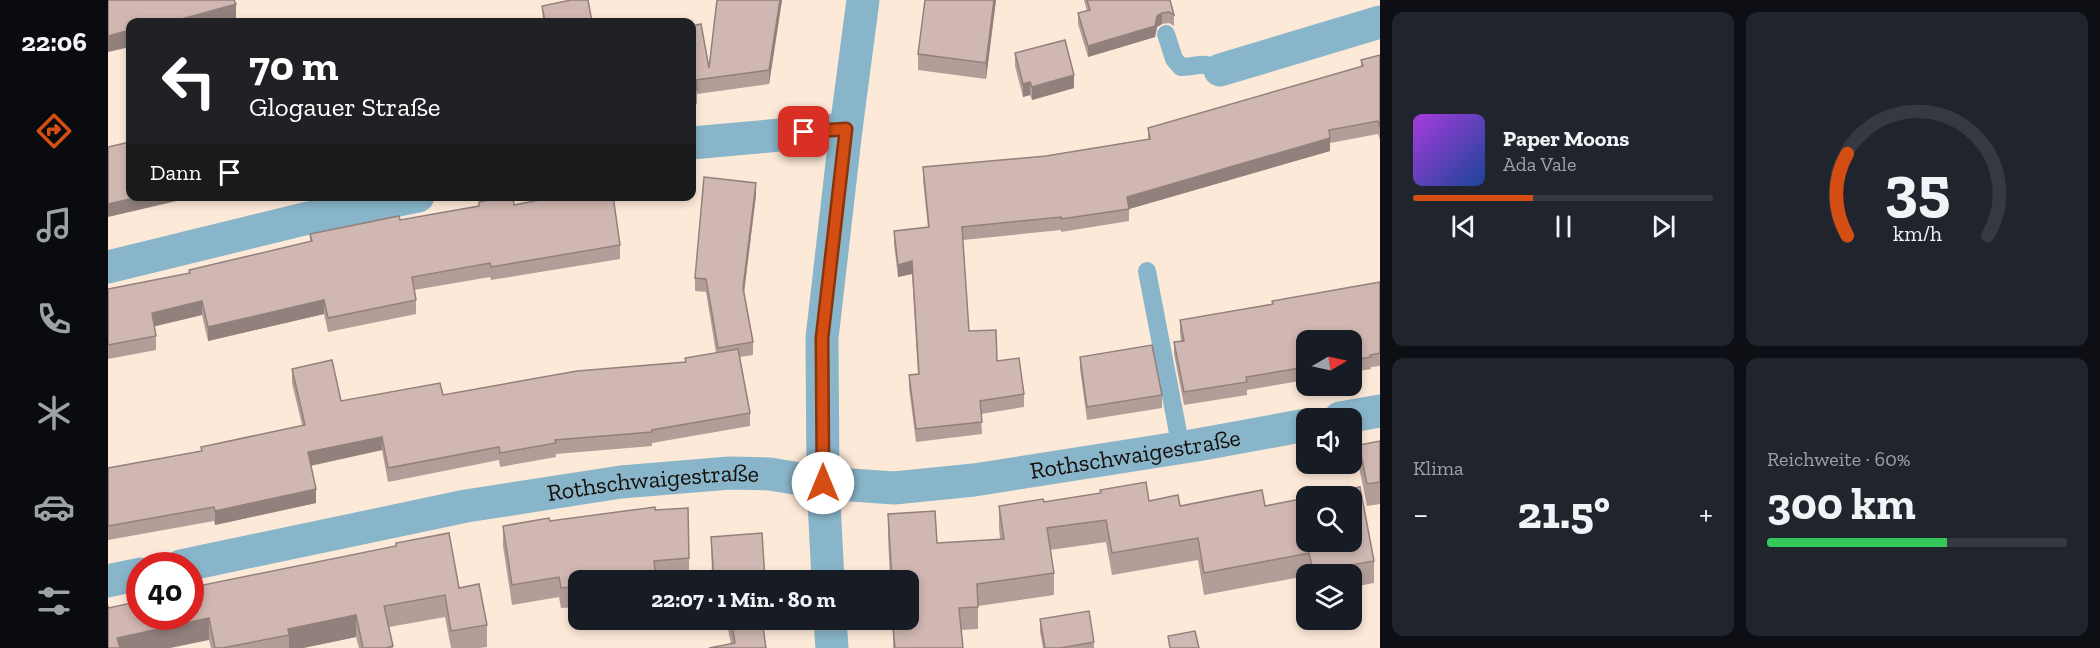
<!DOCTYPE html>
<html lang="de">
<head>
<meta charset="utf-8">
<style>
  :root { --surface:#171b24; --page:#20242c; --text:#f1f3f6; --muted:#9ea1a6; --line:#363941; --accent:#d44e14 }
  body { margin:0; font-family:"Zilla Slab",serif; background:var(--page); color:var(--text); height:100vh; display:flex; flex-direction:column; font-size:22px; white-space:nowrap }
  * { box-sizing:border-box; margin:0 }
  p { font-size:20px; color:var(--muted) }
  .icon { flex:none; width:33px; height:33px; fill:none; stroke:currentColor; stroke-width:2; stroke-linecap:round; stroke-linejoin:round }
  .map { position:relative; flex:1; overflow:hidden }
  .details { display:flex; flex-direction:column; gap:12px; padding:12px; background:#0d0f14; width:720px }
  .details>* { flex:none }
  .guide { position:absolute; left:18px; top:18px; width:570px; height:183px; border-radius:12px; box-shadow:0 3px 9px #0003; background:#202124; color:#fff; overflow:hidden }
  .needle { width:39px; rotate:81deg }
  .controls { position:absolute; left:1188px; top:330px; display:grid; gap:12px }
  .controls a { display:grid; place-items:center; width:66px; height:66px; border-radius:12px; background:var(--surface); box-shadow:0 3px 9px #0003; font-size:30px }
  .speed { position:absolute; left:18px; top:552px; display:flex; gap:12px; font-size:30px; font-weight:700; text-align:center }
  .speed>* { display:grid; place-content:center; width:78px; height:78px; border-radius:50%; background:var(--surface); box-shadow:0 3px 9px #0003; line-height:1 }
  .speed .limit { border:9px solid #d22; background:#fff; color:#111 }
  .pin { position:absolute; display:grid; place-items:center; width:51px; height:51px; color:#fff; margin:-26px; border-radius:12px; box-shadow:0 3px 9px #0006 }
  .me { position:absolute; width:66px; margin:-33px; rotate:0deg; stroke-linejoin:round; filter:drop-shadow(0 0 4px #0008) }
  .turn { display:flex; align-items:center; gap:21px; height:126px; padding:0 24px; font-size:27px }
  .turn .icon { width:78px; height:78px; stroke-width:2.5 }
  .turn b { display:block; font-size:42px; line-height:51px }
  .then { display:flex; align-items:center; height:57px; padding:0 24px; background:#0003; gap:12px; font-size:22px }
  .big { font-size:45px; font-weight:700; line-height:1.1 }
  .details .tile { flex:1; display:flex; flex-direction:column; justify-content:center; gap:9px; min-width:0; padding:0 21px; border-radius:12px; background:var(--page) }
  .details .dial { align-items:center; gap:0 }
  .dial svg { height:156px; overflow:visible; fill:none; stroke:var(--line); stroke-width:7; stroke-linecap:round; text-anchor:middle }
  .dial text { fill:var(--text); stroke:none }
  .song { display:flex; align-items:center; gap:18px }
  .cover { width:72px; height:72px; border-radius:9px; background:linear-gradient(135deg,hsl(280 70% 55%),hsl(220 70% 35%)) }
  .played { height:6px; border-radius:3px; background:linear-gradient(90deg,var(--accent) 40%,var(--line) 40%) }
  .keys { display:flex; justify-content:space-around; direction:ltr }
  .heat { display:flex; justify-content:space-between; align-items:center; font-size:33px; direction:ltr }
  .charge { height:9px; border-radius:4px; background:linear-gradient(90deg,#34c759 60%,var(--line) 0) }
  .details .tiles { flex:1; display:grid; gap:12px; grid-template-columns:repeat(2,1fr) }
  .trip { position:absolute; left:460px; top:570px; width:351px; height:60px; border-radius:12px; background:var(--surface); box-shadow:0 3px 9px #0003; font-weight:700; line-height:60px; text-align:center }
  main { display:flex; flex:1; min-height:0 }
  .tabs { display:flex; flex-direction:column; width:108px; justify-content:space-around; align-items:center; background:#090b0e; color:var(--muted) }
  .tabs .icon { width:42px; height:42px }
  .tabs .active { color:var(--accent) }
  .tabs b { font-size:27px; color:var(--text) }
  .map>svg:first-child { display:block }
</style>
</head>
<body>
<main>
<nav class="tabs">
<b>22:06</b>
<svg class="icon active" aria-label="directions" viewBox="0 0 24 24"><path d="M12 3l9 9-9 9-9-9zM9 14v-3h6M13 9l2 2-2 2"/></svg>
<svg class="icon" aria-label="music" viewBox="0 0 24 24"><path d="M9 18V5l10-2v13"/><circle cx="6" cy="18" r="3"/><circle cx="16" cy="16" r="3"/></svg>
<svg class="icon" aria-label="phone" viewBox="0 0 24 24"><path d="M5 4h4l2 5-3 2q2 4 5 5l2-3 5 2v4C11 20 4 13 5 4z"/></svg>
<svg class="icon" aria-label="climate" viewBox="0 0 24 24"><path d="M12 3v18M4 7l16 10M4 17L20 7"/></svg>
<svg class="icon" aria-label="car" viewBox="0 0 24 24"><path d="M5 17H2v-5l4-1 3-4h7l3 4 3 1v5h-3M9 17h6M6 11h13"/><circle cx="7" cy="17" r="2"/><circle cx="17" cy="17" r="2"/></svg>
<svg class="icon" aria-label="filters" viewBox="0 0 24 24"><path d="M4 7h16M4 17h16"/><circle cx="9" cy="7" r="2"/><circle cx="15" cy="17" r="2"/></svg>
</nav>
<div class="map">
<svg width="1272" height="648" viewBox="0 0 1272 648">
  <rect width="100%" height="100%" fill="#fde9d8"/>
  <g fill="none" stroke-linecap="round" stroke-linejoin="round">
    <path stroke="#88b5c9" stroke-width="18" d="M1058 34 1066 59 1073 67C1094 67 1091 60 1112 70
      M1039 271 1073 448"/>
    <g stroke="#88b5c9" stroke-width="33">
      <path d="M1112 70 1272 22"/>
      <path d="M584 143 738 129"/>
      <path d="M0 267 196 219 310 196"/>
      <path d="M1232 418 1272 411"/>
      <path id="s1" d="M73 566 358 506 513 482 622 473 662 474 715 483 786 488 866 480 1089 445 1198 425"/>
      <path d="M0 581 32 574"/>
    </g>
    <path stroke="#88b5c9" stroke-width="33" d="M720 580 715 483 714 338 738 129 755 0
      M722 620 724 648"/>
  </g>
  <path fill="#b39d98" d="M609 0H674L661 84 589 94V104L584 105V26L601 68Z
    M817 0H888L878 79 810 70V54Z
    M976 0H1062L1066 15V26L1061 23 1054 24 1049 27 1047 37 980 57 970 24V13L979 11Z
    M434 6 484 22H435Z
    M907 53 966 88 924 100 922 95 915 97 907 66Z
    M1272 55V140L1270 134 1222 143V151L1021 209V221L953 232V230L855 240 861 331 889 361 916 394V407L873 414 874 434 808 442 801 388V375H810L804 274 790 277 786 244V231L820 228 815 180V167L938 156 1040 139V128L1253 67V60Z
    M648 195 636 293 645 342V355L632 357 642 413V426L544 443V446L448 454V457L392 467 391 460 280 482 274 450 203 466 208 503 107 525 106 521 0 540V468L93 451V447L194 425 184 383V369L233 401 335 395 577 363V358L608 353 598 292 587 291V278Z
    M371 202 406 205 512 245V259L383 280 382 277 306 290 308 300V314L220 332 216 314 100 341 94 315 46 326 48 336V350L0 359V289L81 273V270L202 242V234L292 220 371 206Z
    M1272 282V366L1263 367V369L1244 372V340H1198V380L1139 390V395L1076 405 1066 354V342L1073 341 1072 333V320L1164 304Z
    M972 357 1054 395V408L979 420 972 369Z
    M1272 441V504L1259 506 1251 467V445Z
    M992 490 1041 501 1072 506H1157L1266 561V583L1244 587V574H1198V576L1096 595 1090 560 1004 575 998 542 942 550 946 573V595L870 606V629L853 630 855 648H785V620H801V580H782L780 536V514L829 543 892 539 891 528V506L936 502 992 493Z
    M547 510 581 558V578L552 580H471V607L453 608 451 597 404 605 395 546V526Z
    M603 537 657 580H604Z
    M351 588 379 625V647L372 648H343L337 617 281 627 285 648H251L248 637 195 648H103L101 640 1 608Z
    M932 619 986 642V648H935L932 632Z
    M618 620H654L658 648 623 644Z"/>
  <path fill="#92807c" d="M672 0H674L661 84V70Z
    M886 0H888L878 79V63Z
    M128 4V21L122 22H63Z
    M1054 13V24L1049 27 1047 37 980 57V46Z
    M22 30V47L0 52V36Z
    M966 75V88L924 100V87Z
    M922 82V95L915 97V84Z
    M1222 138V151L1021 209 1019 197Z
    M648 183V195L635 300V288Z
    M35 196H90L0 217V204Z
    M804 261V274L790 277V265Z
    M216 300V314L100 341V327Z
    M94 301V315L44 327V313Z
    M274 437V450L200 466V452Z
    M208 489V503L107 525V511Z
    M248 615V637L195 648H181V635L180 629Z
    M101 618V640L62 648H9V638Z"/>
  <path fill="#d0b7b1" stroke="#92807c" stroke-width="1.5" d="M0 0H126L128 4 63 22H22V30L0 36Z
    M463 0H480L484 22H437L434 6Z
    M609 0H672L661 70 588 80 589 90 584 91V26L593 24 601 68Z
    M817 0H886L878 63 810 54Z
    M979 0H1062L1066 15 1061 12 1054 13 1049 16 1047 26 980 46 970 13 982 10Z
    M957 40 966 75 924 87 922 82 915 84 907 53Z
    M1272 55V128L1270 121 1221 130 1222 138 1019 197 1021 209 953 219V217L854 227 861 331 888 330 889 361 911 358 916 394 872 401 874 422 808 429 801 375 811 374 804 261 790 265 786 231 821 227 815 167 938 156 1042 139 1040 128 1255 66 1253 60Z
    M22 142V196H35L0 204V147Z
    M596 177 648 183 635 288 645 342 610 348 598 279 587 278Z
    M403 196H405L406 205 452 196H505L512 245 383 267 382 263 304 277 308 300 220 318 216 300 100 327 94 301 44 313 48 336 0 345V289L82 273 81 270 204 241 202 234 291 216 292 220 371 206V202Z
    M1272 282V353L1262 355 1263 357 1244 360V340H1198V367L1138 377 1139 382 1076 392 1066 342 1076 341 1072 320 1165 304 1164 301Z
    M1044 345 1054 395 979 407 972 357Z
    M630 349 642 413 544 430V432L447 440 448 443 392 453 391 447 280 468 274 437 200 452 208 489 107 511 106 507 0 526V468L94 451 93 447 197 425 184 369 224 360 233 401 332 383 335 395 469 371 578 362 577 358Z
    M1272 441V482L1259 484 1251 445Z
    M1038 482 1041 501 1070 495 1072 506 1154 490 1157 506 1198 498V542H1244V496H1205L1252 487 1266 561 1205 572 1201 553 1096 573 1090 538 1004 553 998 520 939 528 946 573 869 584 870 607 851 608 855 648H787L785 628H786V620H801V580H784L780 514 827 511 829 543 896 539 891 506 935 499 936 502 993 493 992 490Z
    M547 507V510L580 508 581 558 546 561 548 580H471V586L453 588 451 577 404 585 395 526 441 518 442 521Z
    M341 533 351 588 371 584 379 625 343 631 337 595 276 606 285 646 278 648H255L248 615 180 629 181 635 114 648H107L101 618 9 638 12 648H0V606L1 608 32 601V616H82V590L95 587V585L288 546V543Z
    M654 533 657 580H606L603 537Z
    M981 611 986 642 953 648H937L932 619Z
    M623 620H654L658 648H601L627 643Z
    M1087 631 1091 648H1062L1060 636Z"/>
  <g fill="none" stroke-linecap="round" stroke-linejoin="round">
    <defs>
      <path id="route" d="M696 132 738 129 714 338 715 483"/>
    </defs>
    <use href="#route" stroke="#8a330d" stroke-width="15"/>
    <use href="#route" stroke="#d44e14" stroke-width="10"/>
  </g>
  <g text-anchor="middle" stroke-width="4.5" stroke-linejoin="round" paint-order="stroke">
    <g font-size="24" fill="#150e09" stroke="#fdf9f6">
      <text dy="8" stroke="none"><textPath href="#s1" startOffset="966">Rothschwaigestraße</textPath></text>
      <text dy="8" stroke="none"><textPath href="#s1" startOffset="480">Rothschwaigestraße</textPath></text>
    </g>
  </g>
</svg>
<div class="controls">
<a><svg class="needle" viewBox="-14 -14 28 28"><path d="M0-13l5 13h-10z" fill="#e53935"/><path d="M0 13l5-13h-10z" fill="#9ea1a6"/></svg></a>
<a><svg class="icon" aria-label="sound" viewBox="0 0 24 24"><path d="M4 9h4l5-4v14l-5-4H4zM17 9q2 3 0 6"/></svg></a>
<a><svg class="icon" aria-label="search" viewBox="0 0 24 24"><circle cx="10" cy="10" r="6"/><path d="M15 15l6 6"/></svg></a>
<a><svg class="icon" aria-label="layers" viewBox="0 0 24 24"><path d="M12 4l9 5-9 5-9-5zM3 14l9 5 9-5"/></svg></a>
</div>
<div class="speed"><div class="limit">40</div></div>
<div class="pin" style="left:696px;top:132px;background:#d93025"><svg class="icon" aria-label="arrive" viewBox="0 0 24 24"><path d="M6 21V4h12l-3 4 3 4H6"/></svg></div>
<svg class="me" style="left:715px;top:483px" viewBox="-20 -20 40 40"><circle r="19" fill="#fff"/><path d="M0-13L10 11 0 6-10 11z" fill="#d44e14"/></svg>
<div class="trip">22:07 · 1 Min. · 80 m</div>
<div class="guide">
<div class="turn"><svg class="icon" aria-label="left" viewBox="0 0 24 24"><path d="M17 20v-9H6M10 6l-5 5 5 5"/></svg><div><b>70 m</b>Glogauer Straße</div></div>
<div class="then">Dann<svg class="icon" aria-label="arrive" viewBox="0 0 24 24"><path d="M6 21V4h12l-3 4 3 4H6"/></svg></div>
</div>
</div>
<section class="details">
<div class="tiles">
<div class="tile">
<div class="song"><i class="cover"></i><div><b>Paper Moons</b><p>Ada Vale</p></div></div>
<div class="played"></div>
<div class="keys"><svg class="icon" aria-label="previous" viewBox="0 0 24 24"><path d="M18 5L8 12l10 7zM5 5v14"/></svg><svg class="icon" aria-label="pause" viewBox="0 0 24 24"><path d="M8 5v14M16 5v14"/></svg><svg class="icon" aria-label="next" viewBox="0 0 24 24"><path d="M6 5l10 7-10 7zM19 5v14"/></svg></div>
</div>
<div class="tile dial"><svg viewBox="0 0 100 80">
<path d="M14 69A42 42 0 1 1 86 69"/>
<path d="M14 69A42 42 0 0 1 14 27" stroke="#d44e14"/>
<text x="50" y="56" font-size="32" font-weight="700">35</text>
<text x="50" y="72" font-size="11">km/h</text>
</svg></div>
<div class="tile"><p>Klima</p>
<div class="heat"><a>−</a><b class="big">21.5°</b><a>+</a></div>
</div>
<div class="tile"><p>Reichweite · 60%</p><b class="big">300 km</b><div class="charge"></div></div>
</div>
</section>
</main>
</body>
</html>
